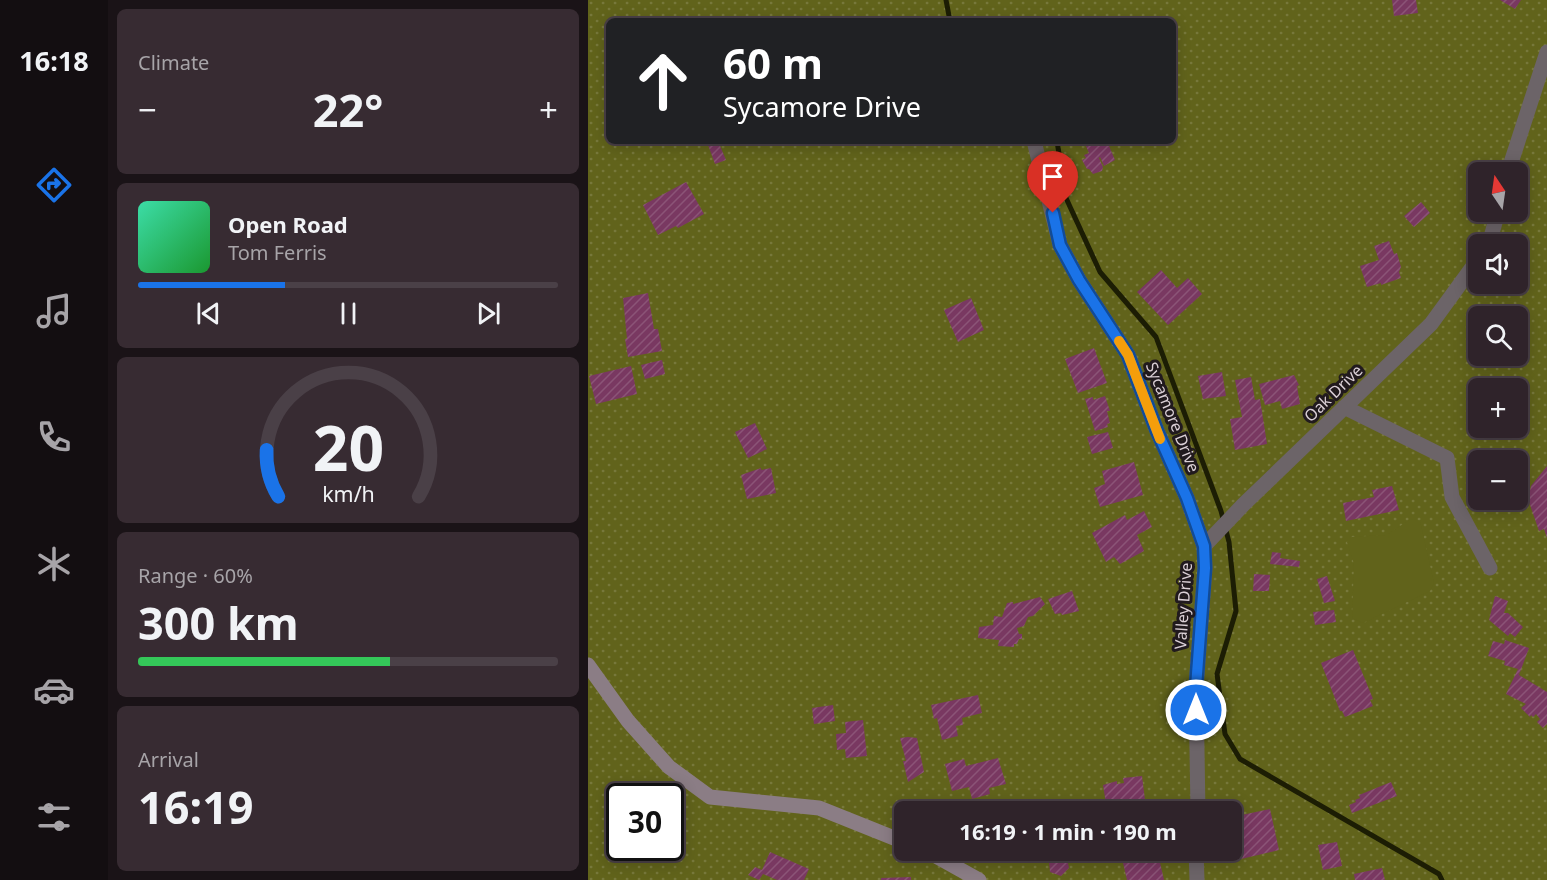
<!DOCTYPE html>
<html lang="en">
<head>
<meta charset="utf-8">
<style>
  :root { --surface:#2f232a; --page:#372b32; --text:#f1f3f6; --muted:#a7a4a8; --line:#4a4047; --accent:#1a73e8 }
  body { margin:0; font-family:"Noto Sans",sans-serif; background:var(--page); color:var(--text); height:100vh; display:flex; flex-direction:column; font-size:22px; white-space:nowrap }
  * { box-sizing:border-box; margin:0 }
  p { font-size:20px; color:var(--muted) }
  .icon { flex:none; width:33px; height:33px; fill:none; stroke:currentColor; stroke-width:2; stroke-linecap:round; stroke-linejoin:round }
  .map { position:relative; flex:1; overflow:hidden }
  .drawer { display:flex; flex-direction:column; gap:9px; padding:9px; background:#1a1317; width:480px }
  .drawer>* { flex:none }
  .top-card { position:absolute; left:18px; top:18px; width:570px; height:126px; border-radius:9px; box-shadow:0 3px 15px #0003,0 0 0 2px var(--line); background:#202124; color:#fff; overflow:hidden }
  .needle { width:39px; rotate:347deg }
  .tools { position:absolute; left:880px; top:162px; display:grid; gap:12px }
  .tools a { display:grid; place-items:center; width:60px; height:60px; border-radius:9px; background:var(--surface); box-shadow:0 3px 15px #0003,0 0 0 2px var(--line); font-size:30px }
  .speed { position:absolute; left:18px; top:783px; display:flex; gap:12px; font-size:30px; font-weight:700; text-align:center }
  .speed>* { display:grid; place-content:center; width:78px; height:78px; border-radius:50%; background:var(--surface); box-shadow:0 3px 15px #0003,0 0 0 2px var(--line); line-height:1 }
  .speed .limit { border:3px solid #111; border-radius:9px; background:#fff; color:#111 }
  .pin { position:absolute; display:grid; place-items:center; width:51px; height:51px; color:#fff; margin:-62px -26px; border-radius:50% 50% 50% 0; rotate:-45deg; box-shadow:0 0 6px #0007 }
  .pin .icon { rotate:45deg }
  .me { position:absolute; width:66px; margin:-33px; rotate:0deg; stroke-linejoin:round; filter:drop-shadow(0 0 4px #0008) }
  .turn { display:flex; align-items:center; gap:21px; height:126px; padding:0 18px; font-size:27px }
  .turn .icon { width:78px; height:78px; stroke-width:2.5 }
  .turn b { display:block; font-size:42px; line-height:51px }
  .big { font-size:45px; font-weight:700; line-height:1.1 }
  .drawer .widget { flex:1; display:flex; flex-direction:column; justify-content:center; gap:9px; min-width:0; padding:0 21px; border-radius:9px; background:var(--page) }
  .drawer .dial { align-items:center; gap:0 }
  .dial svg { height:156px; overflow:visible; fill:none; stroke:var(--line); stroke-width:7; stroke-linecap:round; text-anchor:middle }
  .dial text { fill:var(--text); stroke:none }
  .song { display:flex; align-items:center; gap:18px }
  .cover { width:72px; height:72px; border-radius:9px; background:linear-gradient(135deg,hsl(160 70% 55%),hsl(130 70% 35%)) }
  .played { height:6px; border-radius:3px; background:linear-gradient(90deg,var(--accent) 35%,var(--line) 35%) }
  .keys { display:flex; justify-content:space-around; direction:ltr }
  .heat { display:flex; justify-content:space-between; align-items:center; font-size:33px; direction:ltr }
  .charge { height:9px; border-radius:4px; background:linear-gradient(90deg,#34c759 60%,var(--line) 0) }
  .trip { position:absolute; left:306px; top:801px; width:348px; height:60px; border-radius:9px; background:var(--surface); box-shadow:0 3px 15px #0003,0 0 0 2px var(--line); font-weight:700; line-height:60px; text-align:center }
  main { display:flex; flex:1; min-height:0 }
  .tab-bar { display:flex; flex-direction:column; width:108px; justify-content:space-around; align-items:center; background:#130e11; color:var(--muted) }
  .tab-bar .icon { width:42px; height:42px }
  .tab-bar .current { color:var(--accent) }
  .tab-bar b { font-size:27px; color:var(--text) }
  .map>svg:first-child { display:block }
</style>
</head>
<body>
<main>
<nav class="tab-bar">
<b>16:18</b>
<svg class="icon current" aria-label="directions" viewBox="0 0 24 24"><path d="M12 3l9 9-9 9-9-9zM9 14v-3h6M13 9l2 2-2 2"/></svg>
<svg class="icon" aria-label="music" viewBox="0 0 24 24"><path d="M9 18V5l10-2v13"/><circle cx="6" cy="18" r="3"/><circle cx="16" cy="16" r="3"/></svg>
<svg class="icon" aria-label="phone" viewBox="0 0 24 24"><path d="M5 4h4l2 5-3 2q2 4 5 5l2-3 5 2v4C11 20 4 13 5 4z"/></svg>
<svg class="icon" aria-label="climate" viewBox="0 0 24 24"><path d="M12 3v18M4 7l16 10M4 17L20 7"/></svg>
<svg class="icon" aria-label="car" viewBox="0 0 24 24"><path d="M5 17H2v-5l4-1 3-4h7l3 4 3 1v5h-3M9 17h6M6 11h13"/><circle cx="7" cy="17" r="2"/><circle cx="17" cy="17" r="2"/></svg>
<svg class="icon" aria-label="filters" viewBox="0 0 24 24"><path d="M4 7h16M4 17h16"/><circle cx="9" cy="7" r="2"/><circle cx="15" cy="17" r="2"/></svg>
</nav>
<section class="drawer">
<div class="widget"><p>Climate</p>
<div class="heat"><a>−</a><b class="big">22°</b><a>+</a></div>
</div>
<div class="widget">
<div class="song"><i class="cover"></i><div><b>Open Road</b><p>Tom Ferris</p></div></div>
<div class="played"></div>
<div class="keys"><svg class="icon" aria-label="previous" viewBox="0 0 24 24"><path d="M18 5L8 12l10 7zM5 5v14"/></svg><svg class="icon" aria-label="pause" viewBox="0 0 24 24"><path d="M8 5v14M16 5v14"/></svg><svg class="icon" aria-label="next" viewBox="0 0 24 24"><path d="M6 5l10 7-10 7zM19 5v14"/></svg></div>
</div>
<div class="widget dial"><svg viewBox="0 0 100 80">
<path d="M14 69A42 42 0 1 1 86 69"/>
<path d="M14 69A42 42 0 0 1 8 45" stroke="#1a73e8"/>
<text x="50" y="56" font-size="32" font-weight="700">20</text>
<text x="50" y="72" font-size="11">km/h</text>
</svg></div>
<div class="widget"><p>Range · 60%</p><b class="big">300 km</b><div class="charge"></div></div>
<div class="widget"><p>Arrival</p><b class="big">16:19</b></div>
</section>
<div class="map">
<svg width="959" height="880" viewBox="0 0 959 880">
  <defs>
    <pattern id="grass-dots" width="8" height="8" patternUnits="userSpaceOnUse" patternTransform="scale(1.5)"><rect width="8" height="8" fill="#61631b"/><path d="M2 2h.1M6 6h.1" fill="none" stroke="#77783b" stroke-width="1.8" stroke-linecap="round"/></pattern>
    <pattern id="building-hatch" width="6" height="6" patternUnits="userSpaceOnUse" patternTransform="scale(1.5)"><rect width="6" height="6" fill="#793861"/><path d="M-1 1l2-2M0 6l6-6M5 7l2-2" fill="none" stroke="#8b5477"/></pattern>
  </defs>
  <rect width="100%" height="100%" fill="#3f2f38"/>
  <path fill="url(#grass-dots)" fill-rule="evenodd" d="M0 0H959V880H0ZM21 21H585V141H21ZM891 172H930V212H891ZM891 244H930V284H891ZM891 316H930V356H891ZM891 388H930V428H891ZM891 460H930V500H891ZM32 796H82V848H32ZM316 812H644V850H316Z"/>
  <path fill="#61631b" d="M823 519 832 521 846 583 842 591 775 623 764 618 766 564 759 542 764 537 798 535Z"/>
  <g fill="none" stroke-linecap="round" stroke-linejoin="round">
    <path stroke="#1c1d04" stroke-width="5" d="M358 0 362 21
      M469 141 478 198 512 272 568 337 633 511 641 542 648 611 629 674 637 734 652 759 851 874 854 880"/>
  </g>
  <path fill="url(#building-hatch)" d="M804 0H828L830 13 806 16Z
    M912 0H933L927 9Z
    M130 141 138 160 127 164 120 145Z
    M500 141H519L527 160 516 166 512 157 511 158 515 167 514 171 505 174 501 169H499L494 160 498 158 496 155 501 153 497 144 501 143Z
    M98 182 116 214 90 228 88 226 70 235 55 205Z
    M833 202 842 213 826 227 816 216Z
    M801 241 806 254 809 253 813 267 811 272 813 278 793 285V283L779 287 772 266 791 260 786 246Z
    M573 270 589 288 600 278 614 294 580 325 549 292Z
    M60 293 66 329H70L74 351 40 357 37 339H39L35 298Z
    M383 298 396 330 370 342 356 310Z
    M506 348 519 383 490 393 477 359Z
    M74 360 77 374 57 379 53 365Z
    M43 366 49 394 8 404 1 376Z
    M634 372 638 396 615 399 610 376Z
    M706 375 711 385 709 386 712 404 694 409 692 401 677 405 671 384Z
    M663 377 667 400 672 399 679 444 647 450 642 419 654 417 647 380Z
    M517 396 522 411H519L522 423 519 424 520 427 507 431 497 399 505 397V400Z
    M167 423 179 449 160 458 147 432Z
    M520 432 525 448 504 454 499 437Z
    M546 462 555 495 512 507 506 488 517 484 514 471Z
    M959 466V538L956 529 951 531 940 499 943 486Z
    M173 468V470L183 468 188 493 159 499 153 475Z
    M804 486 811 510 758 521 755 503 786 497 784 490Z
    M556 511 564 527 549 535 556 551 532 564 526 557 518 562 504 533 537 515 539 520Z
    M684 552 693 553 692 558 712 561 711 567 682 564Z
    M666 574 682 575 681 591H665Z
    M739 576 747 601 736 603 729 579Z
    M484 591 491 611 474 615 473 613 467 614 460 599Z
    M907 596 920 601 916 613H920L935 627 927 637 922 633 920 636 901 620Z
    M452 597 457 604 445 616 440 617 436 626 429 628 431 634H434V639H431L429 644H426V647L410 646 411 640 390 638 391 627 405 625 406 616 414 617 419 603 425 602V604Z
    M746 610 748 622 727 625 725 612Z
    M917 640 941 648 931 675 959 692V724L955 728 949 722 952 719 948 714 945 717 943 715 942 717 933 708 938 704 918 694 930 669 916 665 917 661 900 656 905 641 916 644Z
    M765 650 785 699 782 700 785 706 757 717 754 711H752L733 663Z
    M390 695 394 713 374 718 375 725 368 726 370 736 354 740 349 718 346 719 343 705Z
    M245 705 247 721 226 724 224 708Z
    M275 720 279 756 258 758 257 749 249 750 248 734 258 733 257 722Z
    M320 737 329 738 336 772 320 782 315 761H318L312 738Z
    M410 758 418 784 401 788 402 794 384 799 381 787 364 791 357 764 376 759 378 766Z
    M554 776 557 800 518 804 515 785 529 781V784L536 783 535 778Z
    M803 782 809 796 764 813 761 805 768 802 767 800 772 798 771 795Z
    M682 809 691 850 653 859 648 837 654 836 649 816Z
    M749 842 754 866 735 870 730 845Z
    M532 850H577L578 856 571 858 576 880H539Z
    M182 852 221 869 216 880H189L175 874 171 880 160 875 167 867 174 870Z
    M469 854 479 858 481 868 473 876 462 872 461 862Z
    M794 868 797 880H767L766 874Z
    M323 877V880H293V878Z"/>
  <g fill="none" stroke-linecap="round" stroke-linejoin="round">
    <path stroke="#6c6468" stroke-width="15" d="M446 141 472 245 491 280 540 355 569 431 599 498 616 546 617 568 608 687 610 812
      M920 172 959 52
      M901 244 910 212
      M756 407 859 458 864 497 902 568
      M616 546 655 505 843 324 891 258
      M608 850 609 880"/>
    <path stroke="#8b7d85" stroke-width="15" d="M0 665 40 721 81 767 122 797 231 808 316 842
      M337 850 391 880"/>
  </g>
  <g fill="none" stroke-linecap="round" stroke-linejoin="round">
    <defs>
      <path id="route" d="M465 213 472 245 491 280 540 355 569 431 599 498 616 546 617 568 608 687V710"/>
    </defs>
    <use href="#route" stroke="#114b97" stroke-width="15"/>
    <use href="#route" stroke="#1a73e8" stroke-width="10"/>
    <path stroke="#f59e0b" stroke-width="10" d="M531 341 540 355 572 439"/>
  </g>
  <g text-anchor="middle" stroke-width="6" stroke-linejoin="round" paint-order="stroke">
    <g font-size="16" fill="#dbd0d6" stroke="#211a1e">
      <text transform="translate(745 393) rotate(-44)" y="6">Oak Drive</text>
      <text transform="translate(585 417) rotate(68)" y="6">Sycamore Drive</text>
      <text transform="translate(595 606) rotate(-86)" y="6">Valley Drive</text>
    </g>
  </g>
</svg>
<div class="tools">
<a><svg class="needle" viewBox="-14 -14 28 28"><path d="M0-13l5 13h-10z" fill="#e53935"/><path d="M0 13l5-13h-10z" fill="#a7a4a8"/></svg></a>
<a><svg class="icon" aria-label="sound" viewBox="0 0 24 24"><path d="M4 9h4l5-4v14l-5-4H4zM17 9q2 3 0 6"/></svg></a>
<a><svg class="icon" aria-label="search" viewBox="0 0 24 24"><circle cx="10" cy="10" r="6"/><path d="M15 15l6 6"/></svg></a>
<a>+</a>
<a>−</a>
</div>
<div class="speed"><div class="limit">30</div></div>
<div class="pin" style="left:465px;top:213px;background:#d93025"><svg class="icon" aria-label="arrive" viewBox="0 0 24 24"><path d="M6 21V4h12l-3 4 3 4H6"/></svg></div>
<svg class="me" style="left:608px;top:710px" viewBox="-20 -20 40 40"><circle r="17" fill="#1a73e8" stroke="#fff" stroke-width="3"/><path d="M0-11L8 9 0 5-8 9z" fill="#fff"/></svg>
<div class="trip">16:19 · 1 min · 190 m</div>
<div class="top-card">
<div class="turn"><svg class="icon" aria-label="ahead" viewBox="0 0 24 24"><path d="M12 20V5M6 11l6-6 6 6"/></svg><div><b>60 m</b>Sycamore Drive</div></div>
</div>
</div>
</main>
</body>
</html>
